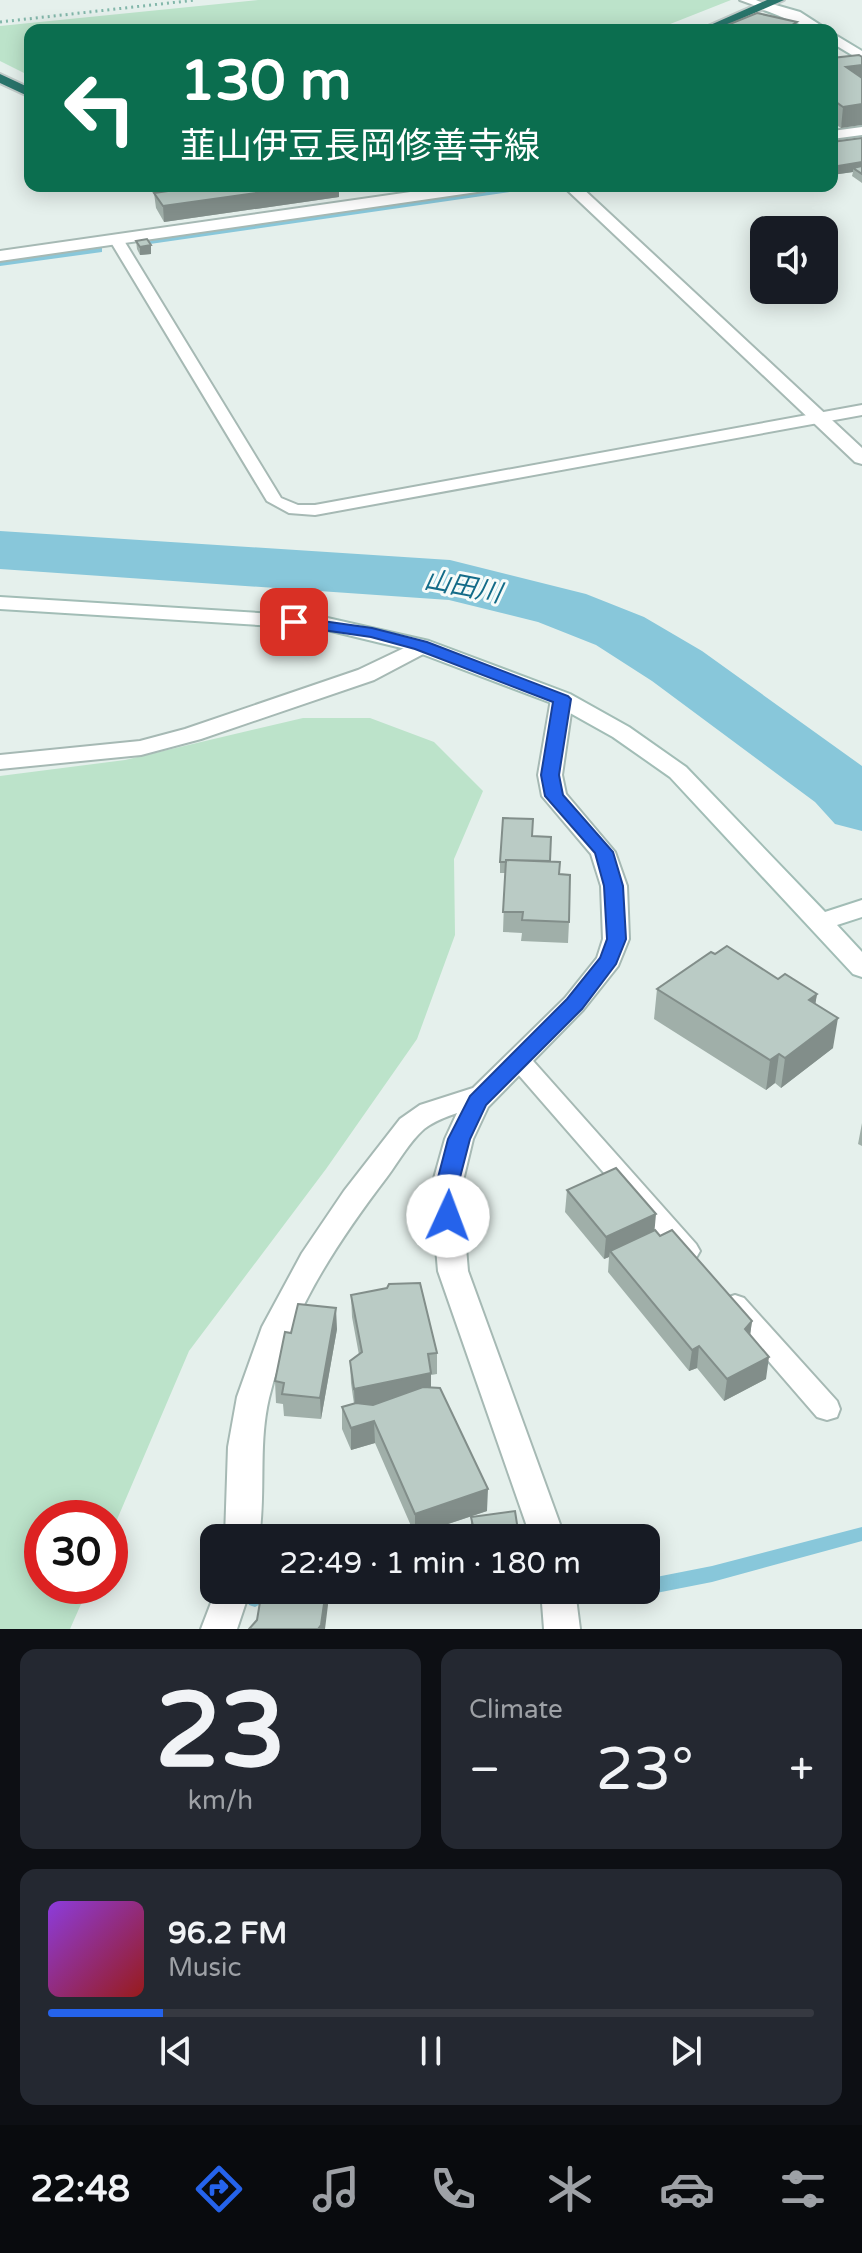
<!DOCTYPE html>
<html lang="en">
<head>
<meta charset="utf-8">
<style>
  :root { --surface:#171b24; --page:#242831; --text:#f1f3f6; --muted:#9ea1a6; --line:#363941; --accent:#2563eb }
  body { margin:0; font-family:"Varela Round","Noto Sans JP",sans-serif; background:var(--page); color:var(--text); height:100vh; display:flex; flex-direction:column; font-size:30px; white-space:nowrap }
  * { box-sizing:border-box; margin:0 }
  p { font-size:26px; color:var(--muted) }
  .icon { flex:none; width:44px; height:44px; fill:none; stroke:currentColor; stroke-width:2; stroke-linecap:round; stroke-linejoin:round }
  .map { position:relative; height:1629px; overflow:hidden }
  .side { display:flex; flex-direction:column; gap:20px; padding:20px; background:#0d0f14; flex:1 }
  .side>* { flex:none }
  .hud { position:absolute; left:24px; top:24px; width:814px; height:168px; border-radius:16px; box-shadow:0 4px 20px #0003; background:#0b6e4f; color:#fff; overflow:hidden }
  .fabs { position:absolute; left:750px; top:216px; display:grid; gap:16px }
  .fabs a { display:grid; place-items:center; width:88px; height:88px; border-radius:16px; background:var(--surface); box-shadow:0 4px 20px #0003; font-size:40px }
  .speed { position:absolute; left:24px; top:1500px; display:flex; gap:16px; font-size:40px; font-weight:700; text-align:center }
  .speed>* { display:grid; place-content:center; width:104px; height:104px; border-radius:50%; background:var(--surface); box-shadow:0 4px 20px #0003; line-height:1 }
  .speed .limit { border:12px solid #d22; background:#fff; color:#111 }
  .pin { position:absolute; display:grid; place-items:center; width:68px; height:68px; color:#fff; margin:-34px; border-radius:16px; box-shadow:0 4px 12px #0006 }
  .me { position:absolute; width:88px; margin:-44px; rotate:2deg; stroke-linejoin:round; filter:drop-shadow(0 0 6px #0008) }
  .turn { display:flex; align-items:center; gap:28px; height:168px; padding:0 24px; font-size:36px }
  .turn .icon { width:104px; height:104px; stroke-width:2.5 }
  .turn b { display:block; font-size:56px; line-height:68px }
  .big { font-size:60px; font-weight:600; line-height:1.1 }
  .side .tile { flex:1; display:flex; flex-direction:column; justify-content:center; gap:12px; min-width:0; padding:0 28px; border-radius:16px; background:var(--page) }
  .side .dial { align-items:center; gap:0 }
  .dial b { font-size:104px; line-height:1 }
  .song { display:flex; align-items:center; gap:24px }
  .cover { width:96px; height:96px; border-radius:12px; background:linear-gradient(135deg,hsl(270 70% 55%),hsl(0 70% 35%)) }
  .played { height:8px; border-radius:4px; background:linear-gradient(90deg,var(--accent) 15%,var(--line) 15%) }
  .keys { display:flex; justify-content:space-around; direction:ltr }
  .heat { display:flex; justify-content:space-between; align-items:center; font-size:44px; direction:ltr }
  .side .tiles { flex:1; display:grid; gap:20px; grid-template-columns:1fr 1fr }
  .tile:last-child { grid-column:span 2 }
  .trip { position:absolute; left:200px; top:1524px; width:460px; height:80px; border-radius:16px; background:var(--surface); box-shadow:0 4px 20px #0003; font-weight:600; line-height:80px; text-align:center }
  .menu { display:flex; height:128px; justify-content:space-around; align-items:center; background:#090b0e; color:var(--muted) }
  .menu .icon { width:56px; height:56px }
  .menu .selected { color:var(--accent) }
  .menu b { font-size:36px; color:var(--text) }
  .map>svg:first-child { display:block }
</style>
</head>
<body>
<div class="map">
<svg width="862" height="1629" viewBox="0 0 862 1629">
  <rect width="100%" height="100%" fill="#e5f0ec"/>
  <path fill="#bce3ca" d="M258 0H731L655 30H30V76L0 61V26Z
    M303 718H370L434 742 483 791 454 859 455 935 417 1039 326 1169 189 1351 110 1536V1518H42V1586H89L70 1629H0V776L125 760Z"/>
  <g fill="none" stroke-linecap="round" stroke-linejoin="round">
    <path fill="#88c7da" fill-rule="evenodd" d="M522 186H542L538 188 143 245 139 243 143 241Z
      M99 248H102V252L0 266V262Z
      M862 1527V1541L712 1582 646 1595 639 1590H646V1579L712 1566Z
      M254 1590H278L275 1596 255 1607 249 1605 246 1599 249 1593Z"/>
    <path fill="#88c7da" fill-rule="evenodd" d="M0 531 450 560 586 594 644 617 702 651 862 766V831L835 824 815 802 652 681 596 645 538 622 449 600 0 569Z"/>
    <defs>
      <path id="lane" d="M740 0H756L770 6 765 9Z
        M111 236 123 239 281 498 298 505H315L862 405V415L315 515 289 513 267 501 109 239Z
        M518 1051 526 1053 696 1244 700 1251 696 1258 687 1261 678 1258 510 1065 507 1059 510 1053Z
        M735 1295 744 1298 837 1401 840 1409 837 1417 827 1420 817 1417 726 1312 722 1305 726 1298Z"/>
      <path id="street" d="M862 127V135L832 139V131Z
        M452 186H492L484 191 0 261V251Z
        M563 186H580L862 448V464L855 462Z
        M421 640 432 646 429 651 374 680 201 739 141 755 0 769V755L140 741 185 729 358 670Z
        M562 692 573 699 562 775 566 794 615 852 627 886 629 939 618 966 583 1010 488 1107 473 1139 461 1189 468 1271 565 1538H531L438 1271 431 1189 445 1139 457 1113C446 1117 434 1121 424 1129 409 1142 399 1161 387 1177 336 1244 289 1315 269 1398 258 1445 266 1491 259 1538H225L228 1447 237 1397 262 1327 302 1253 344 1191 400 1119 420 1105 473 1088 565 998 597 958 603 939 601 886 591 854 542 796 538 775 551 699Z
        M216 1590H250L237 1629H201Z
        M541 1590H575L580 1629H544Z"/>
      <path id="secondary" d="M765 2 800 12 828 30C805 30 783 16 761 9V3Z
        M832 33 862 51V61L832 43Z
        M0 597 323 617 429 641 570 694 629 727 686 767 825 912 862 900V917L837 925 862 952V977L853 974 670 777 613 737 554 704 414 651 323 629 0 609Z"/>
      <path id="highway" d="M767 0H784L716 30H699Z
        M0 74 30 88V97L0 83Z"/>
    </defs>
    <use href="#lane" stroke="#a6b9b4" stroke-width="4"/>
    <use href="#street" stroke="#a6b9b4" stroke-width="4"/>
    <use href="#secondary" stroke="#a2bdb6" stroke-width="4"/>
    <use href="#highway" stroke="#c1cbc9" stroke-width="4"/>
    <path stroke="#82b7aa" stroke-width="3" stroke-dasharray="2 4" stroke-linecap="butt" d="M0 22 196 0"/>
    <use href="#lane" fill="#fff" fill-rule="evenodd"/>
    <use href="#street" fill="#fff" fill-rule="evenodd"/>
    <use href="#secondary" fill="#fff" fill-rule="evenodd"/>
    <use href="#highway" fill="#29746b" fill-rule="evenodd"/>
  </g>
  <path fill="#a0afa9" d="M859 55 841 128 832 122V58Z
    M862 138V183L852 176 853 172 832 175V142Z
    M145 186H339V197L164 222 156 208 154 193 162 192 146 191Z
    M136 241 151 254 140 255 137 249Z
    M532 836 559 874 569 922 568 943 521 941 522 933 503 932 505 873H500V862Z
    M715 954 817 994 815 1004 833 1048 781 1088 775 1083 766 1090 654 1019 657 989Z
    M862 1123V1146L858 1144Z
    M567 1190 655 1230 752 1321 750 1335 766 1379 724 1401 697 1368 689 1371 608 1272 609 1257 604 1259 565 1212Z
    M351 1295 437 1353V1374L431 1375V1387L487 1511 415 1535 375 1443 351 1450 342 1429V1407L354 1404 351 1383 350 1361 359 1355 352 1317Z
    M337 1329 321 1419 284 1416 283 1404 276 1403 275 1381 291 1333Z
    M515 1511 519 1538H473L471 1528V1517Z"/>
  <path fill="#828e8a" d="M862 65V85L846 67Z
    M862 104V125L841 128 843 107Z
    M862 162V170L853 168V172L832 175V167Z
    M306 186H339V197L164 222 163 206Z
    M151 245V254L140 255V247Z
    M817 994 812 1024 809 1000Z
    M838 1018 833 1048 781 1088 785 1058Z
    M779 1054 775 1083 766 1090 770 1060Z
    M656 1214 654 1236 610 1251 609 1257 604 1259 606 1237Z
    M336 1308 337 1329 321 1419 320 1398Z
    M752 1321 749 1343 745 1329Z
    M699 1346 697 1368 689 1371 692 1350Z
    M769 1357 766 1379 724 1401 727 1379Z
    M431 1373V1394L355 1410 354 1389Z
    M374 1421 375 1443 351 1450V1428Z
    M488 1489 487 1511 415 1535V1514Z
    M326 1590H327L328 1605 325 1629H318Z"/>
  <path fill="#bacbc5" stroke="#828e8a" stroke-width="2" d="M757 13 797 22 792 25 800 27 789 30H765L758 28 752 30H715Z
    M859 55 862 57V65L846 67 862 78V104L843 107 832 99V58Z
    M862 138V162L832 167V142Z
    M862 166V174L853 168Z
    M203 186H306L163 206 154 193Z
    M147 239 151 245 140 247 136 241Z
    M503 818 533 819 532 836 551 837 550 861 506 860V862H500Z
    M506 860 560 862 559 874 570 875 569 922 522 920 523 912H503Z
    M727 946 778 979 785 974 817 994 809 1000 838 1018 785 1058 779 1054 770 1060 657 989 711 952 715 954Z
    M616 1168 656 1214 606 1237 567 1190Z
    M655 1230 660 1236 672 1230 752 1321 745 1329 769 1357 727 1379 699 1346 692 1350 610 1251Z
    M420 1283 437 1353 428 1354 431 1373 354 1389 350 1361 362 1352 351 1295 387 1288 389 1284Z
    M298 1304 336 1308 320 1398 282 1394 284 1383 275 1381 285 1332 291 1333Z
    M423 1387 440 1388 488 1489 415 1514 374 1421 351 1428 342 1407 356 1403 373 1405Z
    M515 1511 519 1537 475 1535 471 1517Z
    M262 1590H326L321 1625 318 1629H249L257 1620Z"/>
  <path fill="#2563eb" stroke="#184099" stroke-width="2" d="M294 617 372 628 427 642 568 696 571 699 559 775 563 795 613 852 623 886 626 939 616 964 582 1009 486 1105 470 1139 457 1189 460 1216 456 1222 448 1225 440 1222 435 1189 448 1139 470 1096 567 999 600 958 607 939 604 886 595 853 545 796 541 775 553 702 415 649 371 637 288 625 286 622Z"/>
  <g text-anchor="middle" stroke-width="6" stroke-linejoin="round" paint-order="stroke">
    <g font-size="26" font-style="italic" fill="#136b88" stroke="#f6fbf9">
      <text transform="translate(463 586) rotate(11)" y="9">山田川</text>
    </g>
  </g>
</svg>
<div class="fabs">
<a><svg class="icon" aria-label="sound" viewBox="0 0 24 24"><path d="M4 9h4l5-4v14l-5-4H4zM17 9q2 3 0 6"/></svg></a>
</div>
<div class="speed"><div class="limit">30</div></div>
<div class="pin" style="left:294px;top:622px;background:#d93025"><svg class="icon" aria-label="arrive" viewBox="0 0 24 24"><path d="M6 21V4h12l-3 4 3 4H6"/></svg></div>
<svg class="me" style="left:448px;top:1216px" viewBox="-20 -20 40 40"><circle r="19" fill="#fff"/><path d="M0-13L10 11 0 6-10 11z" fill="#2563eb"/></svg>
<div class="trip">22:49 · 1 min · 180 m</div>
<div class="hud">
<div class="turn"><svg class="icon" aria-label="left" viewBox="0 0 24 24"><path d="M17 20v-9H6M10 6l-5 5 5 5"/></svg><div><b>130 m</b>韮山伊豆長岡修善寺線</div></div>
</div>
</div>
<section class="side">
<div class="tiles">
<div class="tile dial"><b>23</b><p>km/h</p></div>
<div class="tile"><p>Climate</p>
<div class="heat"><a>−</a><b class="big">23°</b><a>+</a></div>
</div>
<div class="tile">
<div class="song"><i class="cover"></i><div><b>96.2 FM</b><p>Music</p></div></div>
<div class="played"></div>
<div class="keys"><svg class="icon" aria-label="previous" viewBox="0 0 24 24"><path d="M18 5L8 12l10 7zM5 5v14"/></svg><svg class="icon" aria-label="pause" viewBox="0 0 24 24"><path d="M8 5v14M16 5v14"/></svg><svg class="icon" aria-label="next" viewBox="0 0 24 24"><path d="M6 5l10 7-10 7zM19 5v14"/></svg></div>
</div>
</div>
</section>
<nav class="menu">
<b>22:48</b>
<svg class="icon selected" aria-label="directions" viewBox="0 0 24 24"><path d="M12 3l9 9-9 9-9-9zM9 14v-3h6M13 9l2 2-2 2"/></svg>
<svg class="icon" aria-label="music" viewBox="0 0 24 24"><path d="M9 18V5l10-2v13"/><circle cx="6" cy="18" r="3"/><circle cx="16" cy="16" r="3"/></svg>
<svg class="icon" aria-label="phone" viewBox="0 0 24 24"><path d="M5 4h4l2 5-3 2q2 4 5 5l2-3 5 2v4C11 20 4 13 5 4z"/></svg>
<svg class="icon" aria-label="climate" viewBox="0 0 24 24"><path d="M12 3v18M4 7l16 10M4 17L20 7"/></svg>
<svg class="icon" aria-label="car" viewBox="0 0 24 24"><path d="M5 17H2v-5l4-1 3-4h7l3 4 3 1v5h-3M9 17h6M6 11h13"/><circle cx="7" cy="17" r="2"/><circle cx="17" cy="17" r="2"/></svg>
<svg class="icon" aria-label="filters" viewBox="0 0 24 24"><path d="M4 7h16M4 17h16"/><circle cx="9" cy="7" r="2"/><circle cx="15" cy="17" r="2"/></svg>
</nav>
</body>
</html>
